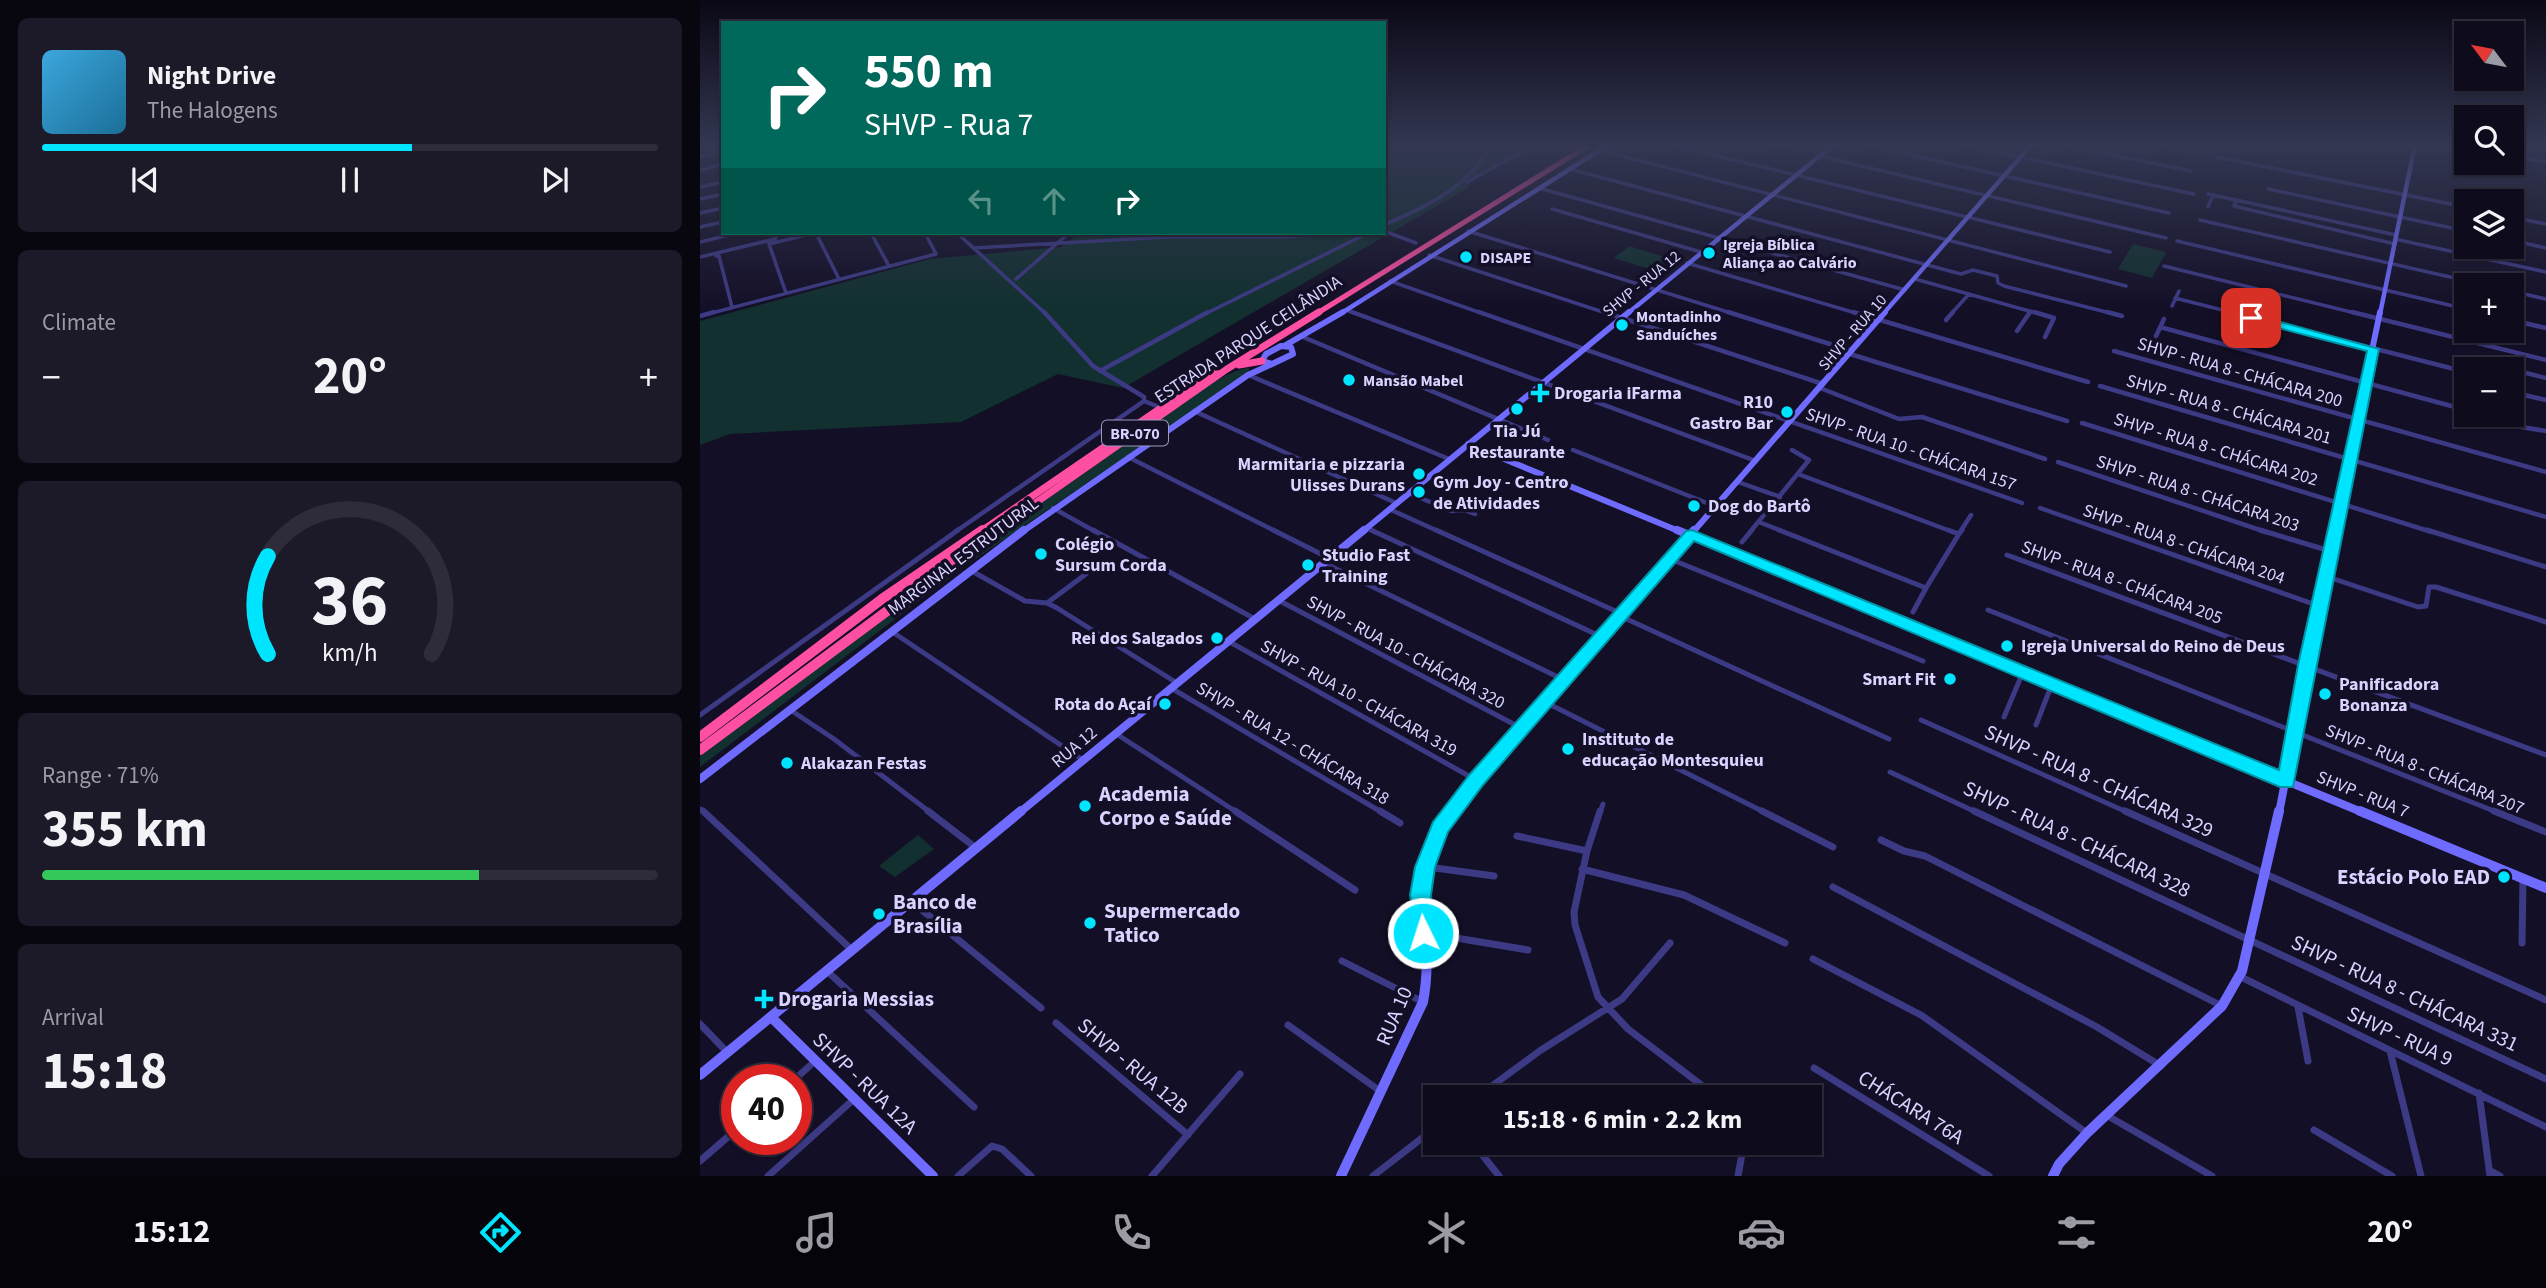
<!DOCTYPE html>
<html lang="en">
<head>
<meta charset="utf-8">
<style>
  :root { --surface:#0e0b1c; --page:#1c1929; --text:#f1f3f6; --muted:#9b9ba3; --line:#2e2b3b; --accent:#00e5ff }
  body { margin:0; font-family:"Source Sans 3",sans-serif; background:var(--page); color:var(--text); height:100vh; display:flex; flex-direction:column; font-size:26px; white-space:nowrap }
  * { box-sizing:border-box; margin:0 }
  p { font-size:23px; color:var(--muted) }
  .icon { flex:none; width:38px; height:38px; fill:none; stroke:currentColor; stroke-width:2; stroke-linecap:round; stroke-linejoin:round }
  .map { position:relative; flex:1; overflow:hidden }
  .side { display:flex; flex-direction:column; gap:18px; padding:18px; background:#08060f; width:700px }
  .side>* { flex:none }
  .top-card { position:absolute; left:21px; top:21px; width:665px; height:214px; border-radius:0px; box-shadow:0 2px 5px #0004,0 0 0 2px var(--line); background:#00695c; color:#fff; overflow:hidden }
  .needle { width:46px; rotate:302deg }
  .buttons { position:absolute; left:1754px; top:21px; display:grid; gap:14px }
  .buttons a { display:grid; place-items:center; width:70px; height:70px; border-radius:0px; background:var(--surface); box-shadow:0 2px 5px #0004,0 0 0 2px var(--line); font-size:35px }
  .speed { position:absolute; left:21px; top:1064px; display:flex; gap:14px; font-size:35px; font-weight:700; text-align:center }
  .speed>* { display:grid; place-content:center; width:91px; height:91px; border-radius:50%; background:var(--surface); box-shadow:0 2px 5px #0004,0 0 0 2px var(--line); line-height:1 }
  .speed .limit { border:10px solid #d22; background:#fff; color:#111 }
  .pin { position:absolute; display:grid; place-items:center; width:60px; height:60px; color:#fff; margin:-30px; border-radius:14px; box-shadow:0 4px 10px #0006 }
  .me { position:absolute; width:77px; margin:-38px; rotate:356deg; stroke-linejoin:round; filter:drop-shadow(0 0 5px #0008) }
  .turn { display:flex; align-items:center; gap:24px; height:147px; padding:0 28px; font-size:32px }
  .turn .icon { width:91px; height:91px; stroke-width:2.5 }
  .turn b { display:block; font-size:49px; line-height:60px }
  .lanes { display:flex; align-items:center; height:66px; padding:0 28px; background:#0003; justify-content:center; gap:35px; direction:ltr }
  .lanes .off { opacity:.35 }
  .big { font-size:52px; font-weight:700; line-height:1.1 }
  .side .tile { flex:1; display:flex; flex-direction:column; justify-content:center; gap:10px; min-width:0; padding:0 24px; border-radius:10px; background:var(--page) }
  .side .dial { align-items:center; gap:0 }
  .dial svg { height:182px; overflow:visible; fill:none; stroke:var(--line); stroke-width:7; stroke-linecap:round; text-anchor:middle }
  .dial text { fill:var(--text); stroke:none }
  .song { display:flex; align-items:center; gap:21px }
  .cover { width:84px; height:84px; border-radius:10px; background:linear-gradient(135deg,hsl(200 70% 55%),hsl(200 70% 35%)) }
  .played { height:7px; border-radius:4px; background:linear-gradient(90deg,var(--accent) 60%,var(--line) 60%) }
  .keys { display:flex; justify-content:space-around; direction:ltr }
  .heat { display:flex; justify-content:space-between; align-items:center; font-size:38px; direction:ltr }
  .charge { height:10px; border-radius:5px; background:linear-gradient(90deg,#34c759 71%,var(--line) 0) }
  .trip { position:absolute; left:723px; top:1085px; width:399px; height:70px; border-radius:0px; background:var(--surface); box-shadow:0 2px 5px #0004,0 0 0 2px var(--line); font-weight:700; line-height:70px; text-align:center }
  .tabs { display:flex; height:112px; justify-content:space-around; align-items:center; background:#06040b; color:var(--muted) }
  .tabs .icon { width:49px; height:49px }
  .tabs .selected { color:var(--accent) }
  .tabs b { font-size:32px; color:var(--text) }
  main { display:flex; flex:1; min-height:0 }
  .map>svg:first-child { display:block }
</style>
</head>
<body>
<main>
<section class="side">
<div class="tile">
<div class="song"><i class="cover"></i><div><b>Night Drive</b><p>The Halogens</p></div></div>
<div class="played"></div>
<div class="keys"><svg class="icon" aria-label="previous" viewBox="0 0 24 24"><path d="M18 5L8 12l10 7zM5 5v14"/></svg><svg class="icon" aria-label="pause" viewBox="0 0 24 24"><path d="M8 5v14M16 5v14"/></svg><svg class="icon" aria-label="next" viewBox="0 0 24 24"><path d="M6 5l10 7-10 7zM19 5v14"/></svg></div>
</div>
<div class="tile"><p>Climate</p>
<div class="heat"><a>−</a><b class="big">20°</b><a>+</a></div>
</div>
<div class="tile dial"><svg viewBox="0 0 100 80">
<path d="M14 69A42 42 0 1 1 86 69"/>
<path d="M14 69A42 42 0 0 1 14 26" stroke="#00e5ff"/>
<text x="50" y="56" font-size="32" font-weight="700">36</text>
<text x="50" y="72" font-size="11">km/h</text>
</svg></div>
<div class="tile"><p>Range · 71%</p><b class="big">355 km</b><div class="charge"></div></div>
<div class="tile"><p>Arrival</p><b class="big">15:18</b></div>
</section>
<div class="map">
<svg width="1846" height="1176" viewBox="0 0 1846 1176">
  <rect width="100%" height="100%" fill="#130f26"/>
  <path fill="#12302f" d="M684 145H832L771 179 768 188 423 388 358 374 261 422 30 434 0 445V321L230 259 361 247 380 233H684Z
    M1433 244 1466 252 1452 278 1418 269Z
    M929 246 971 259 956 271 914 258Z
    M549 368 550 372 265 566 0 767V756C137 652 274 550 415 451 443 431 518 370 549 368Z
    M218 835 234 849 195 877 179 866Z"/>
  <g fill="none" stroke-linecap="round" stroke-linejoin="round">
    <path stroke="#3d3a85" stroke-width="3.5" d="M973 145 1410 252
      M1072 145H1090
      M1115 145 1129 148
      M1167 145 1469 213
      M1263 145 1494 194
      M1363 145 1491 171
      M1460 145 1500 153
      M1751 145 1766 147
      M899 150 1426 286
      M1119 156 1466 238
      M1811 156 1846 162
      M0 157 23 152
      M1517 157 1766 207
      M870 169 1261 274 1273 270 1297 276 1298 283 1304 286 1414 314
      M0 170 23 164
      M767 182 835 145
      M0 187 23 182
      M839 188 1205 290
      M1568 189 1766 231
      M1508 194 1536 200
      M0 199 23 194
      M1508 207 1513 195
      M852 209 1001 252
      M0 213 23 208
      M1811 217 1846 224
      M1500 220 1785 285
      M684 225C728 206 767 188 792 145
      M0 227 23 222
      M684 231 716 243
      M768 231 1034 314
      M116 233 139 279
      M171 233 189 266
      M257 233 346 314
      M1695 239 1846 272
      M1811 240 1846 248
      M1477 241 1766 309
      M0 242 37 233
      M1695 244 1534 206 1536 200 1696 235
      M273 248 468 237H585L639 233
      M729 255 909 314
      M16 256H19L32 307
      M0 257 75 239 79 233
      M987 263 1159 314
      M1464 266 1659 314
      M316 279 369 233
      M1215 279 1340 314
      M690 281 784 314
      M1811 291 1846 299
      M86 293 69 244 114 233
      M1475 298 1538 314
      M1472 306 1479 291
      M646 310 657 314
      M8 314 236 254 225 233
      M505 314 668 233
      M1251 314 1269 294
      M1329 314 1331 311"/>
    <path stroke="#3d3a85" stroke-width="4.5" d="M652 312 1056 461
      M779 312 1322 503
      M904 312 1123 384
      M1028 312 1152 351
      M1153 312 1388 382
      M1334 312 1354 318 1345 337
      M1407 312 1422 316
      M1531 312 1766 372
      M1652 312 1846 360
      M0 316 14 312
      M1246 320 1253 312
      M1811 320 1846 328
      M1460 327 1766 410
      M1317 331 1330 312
      M1456 336 1464 319
      M603 337 848 440
      M1414 351 1846 472
      M1150 354 1367 421
      M1793 369 1798 366 1846 378
      M400 371 508 312
      M548 375 749 459
      M1400 386 1846 517
      M1120 388 1199 419 1222 417 1345 459
      M1811 392 1846 400
      M444 401 459 407
      M494 411 696 503
      M1785 415 1821 427 1846 431
      M1382 423 1732 532
      M873 450 1017 507
      M428 457 577 532
      M1358 462 1566 532
      M1098 474 1253 532
      M1038 482 1080 497
      M709 493 751 511 764 510 775 514
      M353 508 396 532
      M1340 508 1408 532
      M689 509 740 532
      M1059 522 1084 532
      M667 528 675 532
      M255 532 444 401V397L393 366 344 312
      M1050 532 1109 460 1092 450
      M1260 532 1271 515"/>
    <path stroke="#3d3a85" stroke-width="5" d="M393 530 555 619
      M573 530 629 558
      M671 530 902 637
      M736 530 922 614
      M1079 530 1226 588 1259 534 1248 530
      M1403 530 1619 606
      M1560 530 1630 551
      M1727 530 1846 567
      M1259 534 1262 530
      M1042 542 1052 530
      M1307 555 1846 755
      M970 559 1223 661
      M624 563 864 680
      M270 570 325 601 347 603 357 608 477 683
      M1625 576 1718 607 1726 606 1729 587H1736L1846 622
      M578 600 821 728
      M347 603 386 574
      M1288 610 1799 813
      M1213 612 1226 588
      M920 616 1189 739
      M191 631 383 760
      M528 641 776 780
      M471 688 683 813
      M845 702 1066 813
      M89 709 134 739 231 813
      M0 715 258 530
      M1304 717 1323 672
      M1221 720 1429 813
      M1336 725 1352 684
      M415 733 538 813
      M1190 772 1278 813
      M0 809 5 813
      M900 813 903 804"/>
    <path stroke="#3d3a85" stroke-width="7" d="M3 811 152 950
      M228 811 276 848
      M535 811 655 890
      M680 811 700 823
      M900 811 887 851 874 912 875 925 898 997 928 1029 1017 1097
      M1062 811 1133 847
      M1274 811 1846 1079
      M1425 811 1846 1000
      M1794 811 1846 832
      M817 836 887 851
      M1181 840 1204 851 1225 856 1522 1006
      M728 867 794 876
      M882 869 984 895 1085 943
      M1133 887 1397 1027 1461 1066
      M211 901 341 1008
      M726 933 828 950
      M1822 943 1823 878
      M1113 959 1221 1015 1387 1133
      M642 961 723 1002
      M127 971 274 1107
      M1539 976 1846 1127
      M1598 1007 1608 1061
      M356 1023 488 1135
      M0 1024 27 1052
      M588 1025 680 1091
      M1690 1051 1721 1176
      M1114 1068 1289 1176
      M94 1080 114 1062
      M1779 1093 1790 1176
      M777 1097 841 1050 922 999 970 943
      M1408 1116 1512 1176
      M1614 1130 1692 1176
      M773 1143 799 1176
      M0 1161 37 1129
      M1789 1170 1800 1176
      M68 1176 153 1100
      M258 1176 292 1146 302 1149 331 1176
      M452 1176 540 1074
      M673 1176 735 1128
      M1038 1176 1044 1143"/>
    <path stroke="#6f6bff" stroke-width="4.5" d="M640 314 908 145
      M927 314 1133 145
      M1183 314 1331 145
      M1680 314 1715 145"/>
    <path stroke="#6f6bff" stroke-width="6" d="M581 346 591 347 593 354 572 364 562 361 566 354Z
      M584 346 643 312
      M768 444 981 532
      M322 532 548 375 572 364
      M662 532 929 312
      M993 532 1185 312
      M1634 532 1680 312"/>
    <path stroke="#6f6bff" stroke-width="8" d="M977 530 1664 813
      M0 779 324 530
      M319 813 664 530
      M751 813 776 780 994 530
      M1579 813 1634 530"/>
    <path stroke="#6f6bff" stroke-width="10" d="M1660 811 1846 888
      M71 1017 233 1176
      M0 1075 321 811
      M641 1176 723 1002C737 929 703 882 753 811
      M1353 1176 1359 1164 1387 1133 1522 1006 1542 971 1579 811"/>
    <path stroke="#ff4fa3" stroke-width="5" d="M616 314 889 145"/>
    <path stroke="#ff4fa3" stroke-width="7" d="M539 365 562 361
      M280 532 515 371
      M294 532 527 369 619 312"/>
    <path stroke="#ff4fa3" stroke-width="10" d="M0 737 182 599 283 530
      M0 750 296 530"/>
  </g>
  <linearGradient id="sky" x2="0" y2="1"><stop stop-color="#0a0815"/><stop offset="0.47" stop-color="#333752"/><stop offset="1" stop-color="#333752" stop-opacity="0"/></linearGradient>
  <rect width="1846" height="309" fill="url(#sky)"/>
  <path fill="#00e5ff" stroke="#0095a6" stroke-width="2" d="M1551 314 1679 349 1593 787H1580L994 541 783 785 748 832 735 867 731 895 734 933 731 940 723 943 716 940 710 895 715 867 733 822 770 774 986 531 992 530 1579 770 1598 665 1667 351 1547 320V315Z"/>
  <g fill="#00e5ff" stroke="#130f26" stroke-width="2.5">
    <circle cx="1009" cy="253" r="7"/>
    <circle cx="766" cy="257" r="7"/>
    <circle cx="922" cy="325" r="7"/>
    <circle cx="649" cy="380" r="7"/>
    <path d="M836.5 382.5h7v7h7v7h-7v7h-7v-7h-7v-7h7z"/>
    <circle cx="817" cy="409" r="7"/>
    <circle cx="1087" cy="412" r="7"/>
    <circle cx="719" cy="474" r="7"/>
    <circle cx="719" cy="492" r="7"/>
    <circle cx="994" cy="506" r="7"/>
    <circle cx="341" cy="554" r="7"/>
    <circle cx="608" cy="565" r="7"/>
    <circle cx="517" cy="638" r="7"/>
    <circle cx="1307" cy="646" r="7"/>
    <circle cx="1250" cy="679" r="7"/>
    <circle cx="1625" cy="694" r="7"/>
    <circle cx="465" cy="704" r="7"/>
    <circle cx="868" cy="749" r="7"/>
    <circle cx="87" cy="763" r="7"/>
    <circle cx="385" cy="806" r="7"/>
    <circle cx="1804" cy="877" r="7"/>
    <circle cx="179" cy="914" r="7"/>
    <circle cx="390" cy="923" r="7"/>
    <path d="M60.5 988.5h7v7h7v7h-7v7h-7v-7h-7v-7h7z"/>
  </g>
  <g text-anchor="middle" stroke-width="7" stroke-linejoin="round" paint-order="stroke">
    <g font-size="16" font-weight="bold" fill="#d9d4ff" stroke="#130f26" text-anchor="start">
      <text x="1023" y="250">Igreja Bíblica<tspan x="1023" dy="18">Aliança ao Calvário</tspan></text>
      <text x="780" y="263">DISAPE</text>
      <text x="936" y="322">Montadinho<tspan x="936" dy="18">Sanduíches</tspan></text>
      <text x="663" y="386">Mansão Mabel</text>
    </g>
    <g font-size="16" fill="#d9d4ff" stroke="#130f26">
      <text transform="translate(941 283) rotate(-39)" y="6">SHVP - RUA 12</text>
      <text transform="translate(1152 332) rotate(-49)" y="6">SHVP - RUA 10</text>
    </g>
    <rect fill="#130f26" stroke="#9e99be" stroke-width="2" x="402" y="420.5" width="66" height="25" rx="5"/>
    <g font-size="16" font-weight="bold" fill="#d9d4ff">
      <text x="435" y="439">BR-070</text>
    </g>
    <g font-size="18" fill="#d9d4ff" stroke="#130f26">
      <text transform="translate(548 339) rotate(-33)" y="6">ESTRADA PARQUE CEILÂNDIA</text>
      <text transform="translate(1540 372) rotate(16)" y="6">SHVP - RUA 8 - CHÁCARA 200</text>
      <text transform="translate(1529 409) rotate(16)" y="6">SHVP - RUA 8 - CHÁCARA 201</text>
      <text transform="translate(1211 449) rotate(19)" y="6">SHVP - RUA 10 - CHÁCARA 157</text>
      <text transform="translate(1516 449) rotate(17)" y="6">SHVP - RUA 8 - CHÁCARA 202</text>
      <text transform="translate(1498 493) rotate(18)" y="6">SHVP - RUA 8 - CHÁCARA 203</text>
      <text transform="translate(1484 544) rotate(19)" y="6">SHVP - RUA 8 - CHÁCARA 204</text>
      <text transform="translate(263 556) rotate(-37)" y="6">MARGINAL ESTRUTURAL</text>
      <text transform="translate(1422 582) rotate(20)" y="6">SHVP - RUA 8 - CHÁCARA 205</text>
      <text transform="translate(706 652) rotate(28)" y="6">SHVP - RUA 10 - CHÁCARA 320</text>
      <text transform="translate(659 698) rotate(29)" y="6">SHVP - RUA 10 - CHÁCARA 319</text>
      <text transform="translate(593 743) rotate(31)" y="6">SHVP - RUA 12 - CHÁCARA 318</text>
      <text transform="translate(374 747) rotate(-40)" y="6">RUA 12</text>
      <text transform="translate(1725 769) rotate(22)" y="6">SHVP - RUA 8 - CHÁCARA 207</text>
      <text transform="translate(1663 794) rotate(22)" y="6">SHVP - RUA 7</text>
    </g>
    <g font-size="18" font-weight="bold" fill="#d9d4ff" stroke="#130f26" text-anchor="start">
      <text x="854" y="399">Drogaria iFarma</text>
      <text x="1073" y="408" text-anchor="end">R10<tspan x="1073" dy="21">Gastro Bar</tspan></text>
      <text x="817" y="437" text-anchor="middle">Tia Jú<tspan x="817" dy="21">Restaurante</tspan></text>
      <text x="705" y="470" text-anchor="end">Marmitaria e pizzaria<tspan x="705" dy="21">Ulisses Durans</tspan></text>
      <text x="733" y="488">Gym Joy - Centro<tspan x="733" dy="21">de Atividades</tspan></text>
      <text x="1008" y="512">Dog do Bartô</text>
      <text x="355" y="550">Colégio<tspan x="355" dy="21">Sursum Corda</tspan></text>
      <text x="622" y="561">Studio Fast<tspan x="622" dy="21">Training</tspan></text>
      <text x="503" y="644" text-anchor="end">Rei dos Salgados</text>
      <text x="1321" y="652">Igreja Universal do Reino de Deus</text>
      <text x="1236" y="685" text-anchor="end">Smart Fit</text>
      <text x="1639" y="690">Panificadora<tspan x="1639" dy="21">Bonanza</tspan></text>
      <text x="451" y="710" text-anchor="end">Rota do Açaí</text>
      <text x="882" y="745">Instituto de<tspan x="882" dy="21">educação Montesquieu</tspan></text>
      <text x="101" y="769">Alakazan Festas</text>
    </g>
    <g font-size="21" fill="#d9d4ff" stroke="#130f26">
      <text transform="translate(1399 781) rotate(24)" y="7">SHVP - RUA 8 - CHÁCARA 329</text>
      <text transform="translate(1377 839) rotate(25)" y="7">SHVP - RUA 8 - CHÁCARA 328</text>
      <text transform="translate(1705 993) rotate(25)" y="7">SHVP - RUA 8 - CHÁCARA 331</text>
      <text transform="translate(694 1016) rotate(-67)" y="7">RUA 10</text>
      <text transform="translate(1700 1036) rotate(25)" y="7">SHVP - RUA 9</text>
      <text transform="translate(433 1066) rotate(40)" y="7">SHVP - RUA 12B</text>
      <text transform="translate(165 1083) rotate(44)" y="7">SHVP - RUA 12A</text>
      <text transform="translate(1211 1107) rotate(32)" y="7">CHÁCARA 76A</text>
    </g>
    <g font-size="21" font-weight="bold" fill="#d9d4ff" stroke="#130f26" text-anchor="start">
      <text x="399" y="801">Academia<tspan x="399" dy="24">Corpo e Saúde</tspan></text>
      <text x="1790" y="884" text-anchor="end">Estácio Polo EAD</text>
      <text x="193" y="909">Banco de<tspan x="193" dy="24">Brasília</tspan></text>
      <text x="404" y="918">Supermercado<tspan x="404" dy="24">Tatico</tspan></text>
      <text x="78" y="1006">Drogaria Messias</text>
    </g>
  </g>
</svg>
<div class="buttons">
<a><svg class="needle" viewBox="-14 -14 28 28"><path d="M0-13l5 13h-10z" fill="#e53935"/><path d="M0 13l5-13h-10z" fill="#9b9ba3"/></svg></a>
<a><svg class="icon" aria-label="search" viewBox="0 0 24 24"><circle cx="10" cy="10" r="6"/><path d="M15 15l6 6"/></svg></a>
<a><svg class="icon" aria-label="layers" viewBox="0 0 24 24"><path d="M12 4l9 5-9 5-9-5zM3 14l9 5 9-5"/></svg></a>
<a>+</a>
<a>−</a>
</div>
<div class="speed"><div class="limit">40</div></div>
<div class="pin" style="left:1551px;top:318px;background:#d93025"><svg class="icon" aria-label="arrive" viewBox="0 0 24 24"><path d="M6 21V4h12l-3 4 3 4H6"/></svg></div>
<svg class="me" style="left:723px;top:933px" viewBox="-20 -20 40 40"><circle r="17" fill="#00e5ff" stroke="#fff" stroke-width="3"/><path d="M0-11L8 9 0 5-8 9z" fill="#fff"/></svg>
<div class="trip">15:18 · 6 min · 2.2 km</div>
<div class="top-card">
<div class="turn"><svg class="icon" aria-label="right" viewBox="0 0 24 24"><path d="M7 20v-9h11M14 6l5 5-5 5"/></svg><div><b>550 m</b>SHVP - Rua 7</div></div>
<div class="lanes"><svg class="icon off" aria-label="left" viewBox="0 0 24 24"><path d="M17 20v-9H6M10 6l-5 5 5 5"/></svg><svg class="icon off" aria-label="ahead" viewBox="0 0 24 24"><path d="M12 20V5M6 11l6-6 6 6"/></svg><svg class="icon" aria-label="right" viewBox="0 0 24 24"><path d="M7 20v-9h11M14 6l5 5-5 5"/></svg></div>
</div>
</div>
</main>
<nav class="tabs">
<b>15:12</b>
<svg class="icon selected" aria-label="directions" viewBox="0 0 24 24"><path d="M12 3l9 9-9 9-9-9zM9 14v-3h6M13 9l2 2-2 2"/></svg>
<svg class="icon" aria-label="music" viewBox="0 0 24 24"><path d="M9 18V5l10-2v13"/><circle cx="6" cy="18" r="3"/><circle cx="16" cy="16" r="3"/></svg>
<svg class="icon" aria-label="phone" viewBox="0 0 24 24"><path d="M5 4h4l2 5-3 2q2 4 5 5l2-3 5 2v4C11 20 4 13 5 4z"/></svg>
<svg class="icon" aria-label="climate" viewBox="0 0 24 24"><path d="M12 3v18M4 7l16 10M4 17L20 7"/></svg>
<svg class="icon" aria-label="car" viewBox="0 0 24 24"><path d="M5 17H2v-5l4-1 3-4h7l3 4 3 1v5h-3M9 17h6M6 11h13"/><circle cx="7" cy="17" r="2"/><circle cx="17" cy="17" r="2"/></svg>
<svg class="icon" aria-label="filters" viewBox="0 0 24 24"><path d="M4 7h16M4 17h16"/><circle cx="9" cy="7" r="2"/><circle cx="15" cy="17" r="2"/></svg>
<b>20°</b>
</nav>
</body>
</html>
